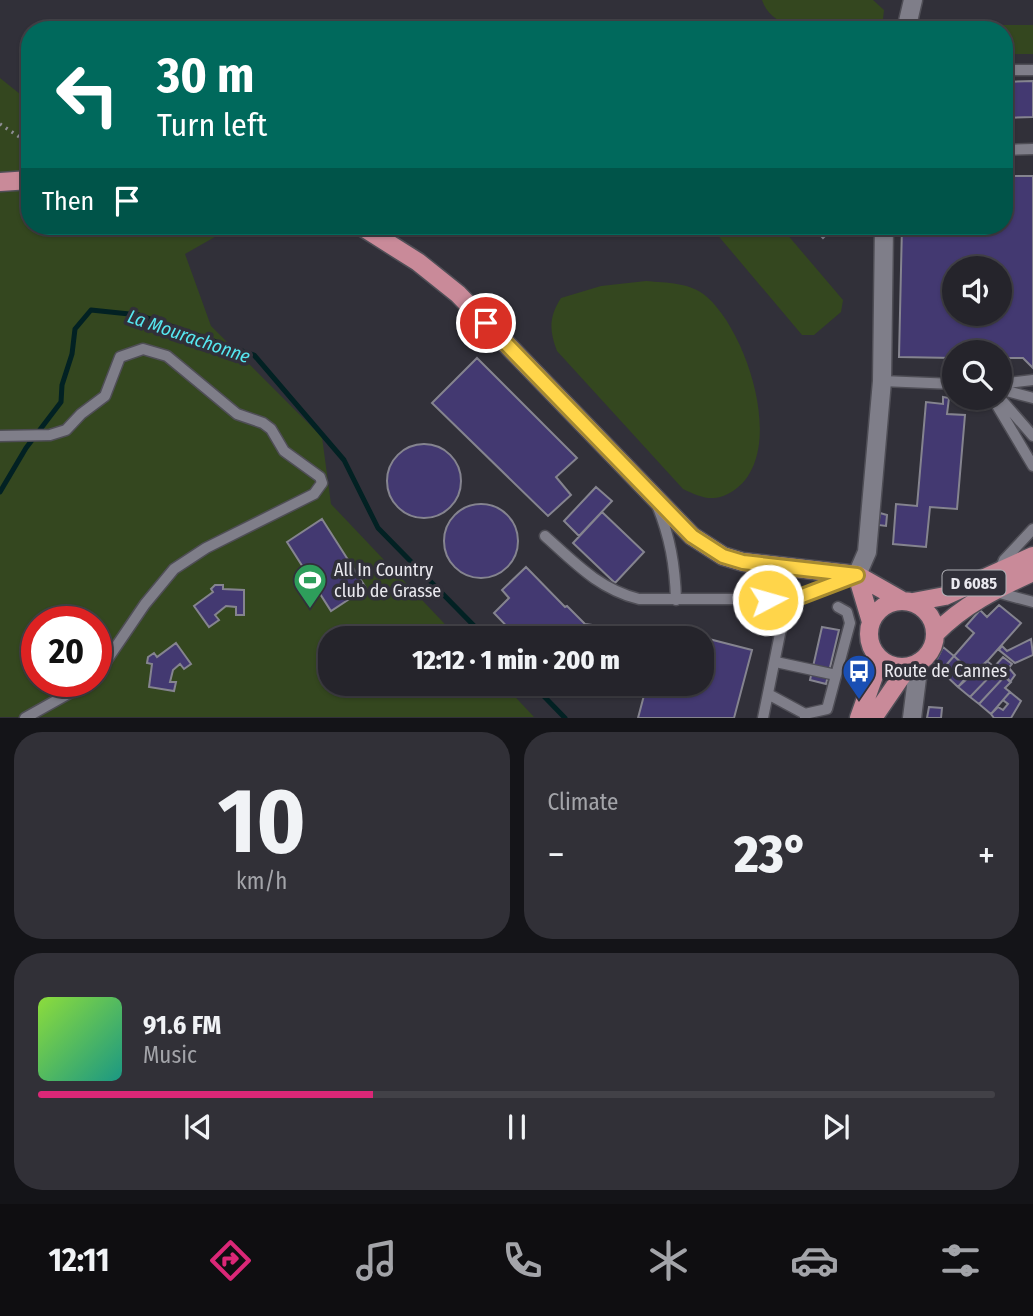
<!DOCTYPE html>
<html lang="en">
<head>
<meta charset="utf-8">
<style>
  :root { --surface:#25242b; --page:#313037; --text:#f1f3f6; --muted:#a3a4a9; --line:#424147; --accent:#db2777 }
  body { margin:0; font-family:"Fira Sans Condensed",sans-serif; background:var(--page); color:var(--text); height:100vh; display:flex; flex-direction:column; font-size:26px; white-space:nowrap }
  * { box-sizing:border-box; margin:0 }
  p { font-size:23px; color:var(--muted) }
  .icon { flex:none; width:38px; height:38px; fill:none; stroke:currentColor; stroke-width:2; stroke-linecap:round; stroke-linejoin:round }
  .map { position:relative; height:718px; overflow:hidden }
  .details { display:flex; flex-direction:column; gap:14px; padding:14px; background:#141418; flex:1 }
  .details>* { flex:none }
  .guide { position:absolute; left:21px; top:21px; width:992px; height:214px; border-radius:28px; box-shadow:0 2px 5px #0004,0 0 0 2px var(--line); background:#00695c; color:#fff; overflow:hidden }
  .tools { position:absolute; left:942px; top:256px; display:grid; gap:14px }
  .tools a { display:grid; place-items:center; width:70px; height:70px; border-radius:50%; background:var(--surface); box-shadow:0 2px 5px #0004,0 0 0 2px var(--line); font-size:35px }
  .speed { position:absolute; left:21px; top:606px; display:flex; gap:14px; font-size:35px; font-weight:700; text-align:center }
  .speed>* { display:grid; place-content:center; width:91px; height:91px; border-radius:50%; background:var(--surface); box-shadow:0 2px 5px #0004,0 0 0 2px var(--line); line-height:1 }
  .speed .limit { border:10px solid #d22; background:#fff; color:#111 }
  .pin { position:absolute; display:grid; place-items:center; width:60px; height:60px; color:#fff; margin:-30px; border:4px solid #fff; border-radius:50%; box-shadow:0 2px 7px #0007 }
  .me { position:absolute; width:77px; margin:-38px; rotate:84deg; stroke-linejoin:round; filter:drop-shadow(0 0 5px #0008) }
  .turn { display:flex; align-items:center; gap:24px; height:147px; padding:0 21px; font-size:32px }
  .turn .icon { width:91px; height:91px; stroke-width:2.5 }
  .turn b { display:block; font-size:49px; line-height:60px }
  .then { display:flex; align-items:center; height:66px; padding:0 21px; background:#0003; gap:14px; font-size:26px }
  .big { font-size:52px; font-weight:800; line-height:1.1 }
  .details .tile { flex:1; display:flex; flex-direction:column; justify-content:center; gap:10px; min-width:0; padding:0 24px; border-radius:28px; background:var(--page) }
  .details .dial { align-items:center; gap:0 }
  .dial b { font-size:91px; line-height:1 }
  .song { display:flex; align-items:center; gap:21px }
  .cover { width:84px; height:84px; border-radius:10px; background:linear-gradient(135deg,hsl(90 70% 55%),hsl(170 70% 35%)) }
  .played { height:7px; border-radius:4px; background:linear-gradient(90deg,var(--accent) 35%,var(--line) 35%) }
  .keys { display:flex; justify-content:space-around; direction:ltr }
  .heat { display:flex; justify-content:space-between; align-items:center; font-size:38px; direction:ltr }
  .details .tiles { flex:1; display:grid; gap:14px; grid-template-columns:1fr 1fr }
  .tile:last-child { grid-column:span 2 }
  .trip { position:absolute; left:318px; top:626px; width:396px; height:70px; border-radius:28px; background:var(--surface); box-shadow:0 2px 5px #0004,0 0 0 2px var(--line); font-weight:800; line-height:70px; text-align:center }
  .dock { display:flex; height:112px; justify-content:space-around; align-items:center; background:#0f0e11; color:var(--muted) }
  .dock .icon { width:49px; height:49px }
  .dock .active { color:var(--accent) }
  .dock b { font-size:32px; color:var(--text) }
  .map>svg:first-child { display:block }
</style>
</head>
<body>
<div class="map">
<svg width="1033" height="718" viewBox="0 0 1033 718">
  <rect width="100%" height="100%" fill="#313039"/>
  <path fill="#34471f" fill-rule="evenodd" d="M762 0H873L884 10 883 19 876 30C843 30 775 40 762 0Z
    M913 25H1033V54H1005L1004 30H912Z
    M0 78 30 102V226H234L185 254 211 326 322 437 331 504 459 639H331V684H503L534 717H0ZM37 621H96V681H37Z
    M710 226H780L843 300 841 312 814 335H802Z
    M646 281C667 283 690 282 707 297 748 333 788 455 733 491 714 503 702 498 683 489L557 351C549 330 549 317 561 298L601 286Z"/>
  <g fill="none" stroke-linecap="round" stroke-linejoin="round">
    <path stroke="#022123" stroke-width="5" d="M0 492 26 448 61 402 62 385 72 354 75 329 91 310 139 315 254 355 344 460 378 528 487 639
      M532 684 565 718"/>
  </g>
  <path fill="#433971" stroke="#85848f" stroke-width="2" fill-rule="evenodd" d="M1033 81V117L1004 118V82Z
    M1004 176H1033V368L1023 358H999V352H954V358L899 357 902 226H1004ZM954 268H999V313H954Z
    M812 226H835L823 238Z
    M477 358 577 458 556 477 571 495 548 516 432 403Z
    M943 397 949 398 947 414 965 415 957 509 930 507 926 547 893 544 896 504 917 506 926 402 943 404Z
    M387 481a37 37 0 1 1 74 0a37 37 0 1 1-74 0Z
    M596 487 612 501 579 536 564 521Z
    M444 541a37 37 0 1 1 74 0a37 37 0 1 1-74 0Z
    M602 512 644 552 615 583 573 543Z
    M880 513 887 515 886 526 878 525Z
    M322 519 366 588 331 611 287 542Z
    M526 567 565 607 567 606 585 624 592 625 598 639H519L494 613 509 598 502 590Z
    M215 585H223V589L244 590V615H236V607L226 606 215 615 219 620 209 627 194 606 213 592 211 589Z
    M999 605 1021 623 975 675 954 656 974 633 966 626 980 610 987 617Z
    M662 627 752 650 734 718H638L647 684H702V639H659Z
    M822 627 839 630 826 684 810 680Z
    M1031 639 1033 655 1015 663 999 650 1002 646 1007 651Z
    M176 643 191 664 184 669 180 664 173 670 170 682H176L174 691 149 687 152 664 147 663 148 657 154 653 157 657Z
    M943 647 954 656 941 671 934 665Z
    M954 656 971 672 958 687 941 671Z
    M1003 657 1012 664 1003 675 994 667Z
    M987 661 997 669 970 697 958 687Z
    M1009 668 1015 675 1010 682 1003 675Z
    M997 669 1005 676 979 704 970 697Z
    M1005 676 1011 682 1005 688 1010 692 991 714 979 704Z
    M1010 692 1021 701 1011 718H994L991 714 998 707 1003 710 1008 704 1003 700Z
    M929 707 942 708 941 718H927Z"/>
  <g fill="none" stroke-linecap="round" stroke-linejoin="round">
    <defs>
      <path id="service" d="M691 30H706
        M1004 70H1033
        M1004 150 1033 149
        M882 381 954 384
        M999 384 1033 380
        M999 389 1033 398
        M992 397 1033 466
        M999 397 1033 436
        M0 436 50 435 66 430 81 414 105 396 120 357 143 349 167 356 237 414 263 423 271 429 284 451 320 477 322 483 314 494 206 548 174 569 145 604 96 676
        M657 505C670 537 675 565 676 600
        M545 536C575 563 599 589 639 599H787L852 577
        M1000 569 1004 560 1033 529
        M996 592 1033 602
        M776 662 836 675
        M768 694 805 714V718
        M805 714 827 709 850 623 847 612 838 607
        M25 718 91 681
        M763 718 787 599"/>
      <path id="minor" d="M906 30 913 0
        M857 575 867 552 882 381 884 226
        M912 718 919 662"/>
      <path id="primary" d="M0 182 30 180
        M361 226 418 262 458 294 692 536 723 556 743 562 857 575 901 600
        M857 575 871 622
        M869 634a33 33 0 1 1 66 0a33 33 0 1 1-66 0Z
        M913 602 945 596 1033 556
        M935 634C963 605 996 589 1033 572
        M859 718 880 659
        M873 718 908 667"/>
    </defs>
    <use href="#service" stroke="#4f4e56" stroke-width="13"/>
    <use href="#minor" stroke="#4f4e56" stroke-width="21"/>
    <use href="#primary" stroke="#4f4e56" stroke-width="21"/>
    <path stroke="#8f8e95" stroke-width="3.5" stroke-dasharray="2 5" stroke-linecap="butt" d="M0 124 30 144"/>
    <use href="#service" stroke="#7f7e89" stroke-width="10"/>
    <use href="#minor" stroke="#7f7e89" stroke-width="18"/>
    <use href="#primary" stroke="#c98a99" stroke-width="18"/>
  </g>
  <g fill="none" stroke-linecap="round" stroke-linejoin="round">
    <defs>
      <path id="route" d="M486 323 692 536 723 556 743 562 857 575 802 596 768 600"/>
    </defs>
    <use href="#route" stroke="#a68a30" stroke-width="18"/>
    <use href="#route" stroke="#ffd54a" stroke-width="12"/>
  </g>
  <defs>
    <symbol id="stadium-pin" viewBox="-11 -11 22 30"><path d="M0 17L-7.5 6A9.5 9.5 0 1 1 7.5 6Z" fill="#2e9e5b" stroke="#313039"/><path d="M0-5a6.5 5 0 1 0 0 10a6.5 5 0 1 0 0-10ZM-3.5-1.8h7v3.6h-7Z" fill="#fff"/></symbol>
    <symbol id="bus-pin" viewBox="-11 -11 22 30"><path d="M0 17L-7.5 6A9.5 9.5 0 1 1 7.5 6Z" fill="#1a4fb4" stroke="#313039"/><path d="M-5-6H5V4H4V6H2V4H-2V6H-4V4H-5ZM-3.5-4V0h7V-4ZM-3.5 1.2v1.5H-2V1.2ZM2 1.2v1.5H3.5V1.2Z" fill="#fff"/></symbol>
  </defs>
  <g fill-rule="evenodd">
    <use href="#stadium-pin" x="291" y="561" width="38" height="52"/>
    <use href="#bus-pin" x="840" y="652" width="38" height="52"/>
  </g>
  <g text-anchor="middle" stroke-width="7" stroke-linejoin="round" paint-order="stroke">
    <rect fill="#313039" stroke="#b2b2b8" stroke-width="2" x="942.5" y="570.5" width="63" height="25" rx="5"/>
    <g font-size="16" font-weight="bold" fill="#eae9ef">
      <text x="974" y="589">D 6085</text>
    </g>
    <g font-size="18" fill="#eae9ef" stroke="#313039" text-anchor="start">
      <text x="334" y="576">All In Country<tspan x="334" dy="21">club de Grasse</tspan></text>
      <text x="884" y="677">Route de Cannes</text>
    </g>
    <g font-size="19" font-style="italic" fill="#56e7f0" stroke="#313039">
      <text transform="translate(189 336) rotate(19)" y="7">La Mourachonne</text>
    </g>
  </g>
</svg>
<div class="tools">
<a><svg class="icon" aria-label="sound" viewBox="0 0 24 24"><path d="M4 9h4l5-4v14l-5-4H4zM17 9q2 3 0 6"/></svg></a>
<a><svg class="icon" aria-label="search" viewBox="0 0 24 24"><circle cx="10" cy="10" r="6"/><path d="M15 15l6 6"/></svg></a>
</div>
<div class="speed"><div class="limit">20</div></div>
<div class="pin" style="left:486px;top:323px;background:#d93025"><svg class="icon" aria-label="arrive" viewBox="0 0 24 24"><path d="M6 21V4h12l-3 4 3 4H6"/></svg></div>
<svg class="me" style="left:768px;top:600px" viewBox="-20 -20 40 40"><circle r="17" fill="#ffd54a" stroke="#fff" stroke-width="3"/><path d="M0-11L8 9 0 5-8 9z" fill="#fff"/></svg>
<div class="trip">12:12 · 1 min · 200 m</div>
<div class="guide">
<div class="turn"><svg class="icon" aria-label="left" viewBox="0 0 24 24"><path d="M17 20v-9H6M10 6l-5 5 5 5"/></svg><div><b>30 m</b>Turn left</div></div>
<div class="then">Then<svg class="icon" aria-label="arrive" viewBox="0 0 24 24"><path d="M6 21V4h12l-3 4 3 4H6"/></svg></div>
</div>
</div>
<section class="details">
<div class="tiles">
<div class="tile dial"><b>10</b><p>km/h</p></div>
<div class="tile"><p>Climate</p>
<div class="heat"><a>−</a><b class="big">23°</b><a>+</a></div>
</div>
<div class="tile">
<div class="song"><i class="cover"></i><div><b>91.6 FM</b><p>Music</p></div></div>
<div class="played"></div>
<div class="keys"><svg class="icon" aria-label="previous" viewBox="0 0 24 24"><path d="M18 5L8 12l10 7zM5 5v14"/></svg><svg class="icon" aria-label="pause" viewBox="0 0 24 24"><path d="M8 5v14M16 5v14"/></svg><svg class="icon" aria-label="next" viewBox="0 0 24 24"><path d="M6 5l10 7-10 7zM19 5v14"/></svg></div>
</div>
</div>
</section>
<nav class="dock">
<b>12:11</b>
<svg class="icon active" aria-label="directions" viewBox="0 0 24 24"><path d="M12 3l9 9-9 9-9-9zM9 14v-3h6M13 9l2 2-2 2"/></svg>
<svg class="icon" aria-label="music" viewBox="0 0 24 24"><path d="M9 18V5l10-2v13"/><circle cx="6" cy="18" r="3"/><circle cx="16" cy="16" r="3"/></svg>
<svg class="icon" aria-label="phone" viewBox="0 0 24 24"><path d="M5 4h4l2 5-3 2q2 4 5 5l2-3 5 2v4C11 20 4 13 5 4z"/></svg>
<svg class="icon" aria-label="climate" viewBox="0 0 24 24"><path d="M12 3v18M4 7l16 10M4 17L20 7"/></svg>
<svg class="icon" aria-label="car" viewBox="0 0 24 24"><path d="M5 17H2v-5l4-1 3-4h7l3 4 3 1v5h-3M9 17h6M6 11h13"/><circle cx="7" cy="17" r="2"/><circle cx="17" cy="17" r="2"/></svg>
<svg class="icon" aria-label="filters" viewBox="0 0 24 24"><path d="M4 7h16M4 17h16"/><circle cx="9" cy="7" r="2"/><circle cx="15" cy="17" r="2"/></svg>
</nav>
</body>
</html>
